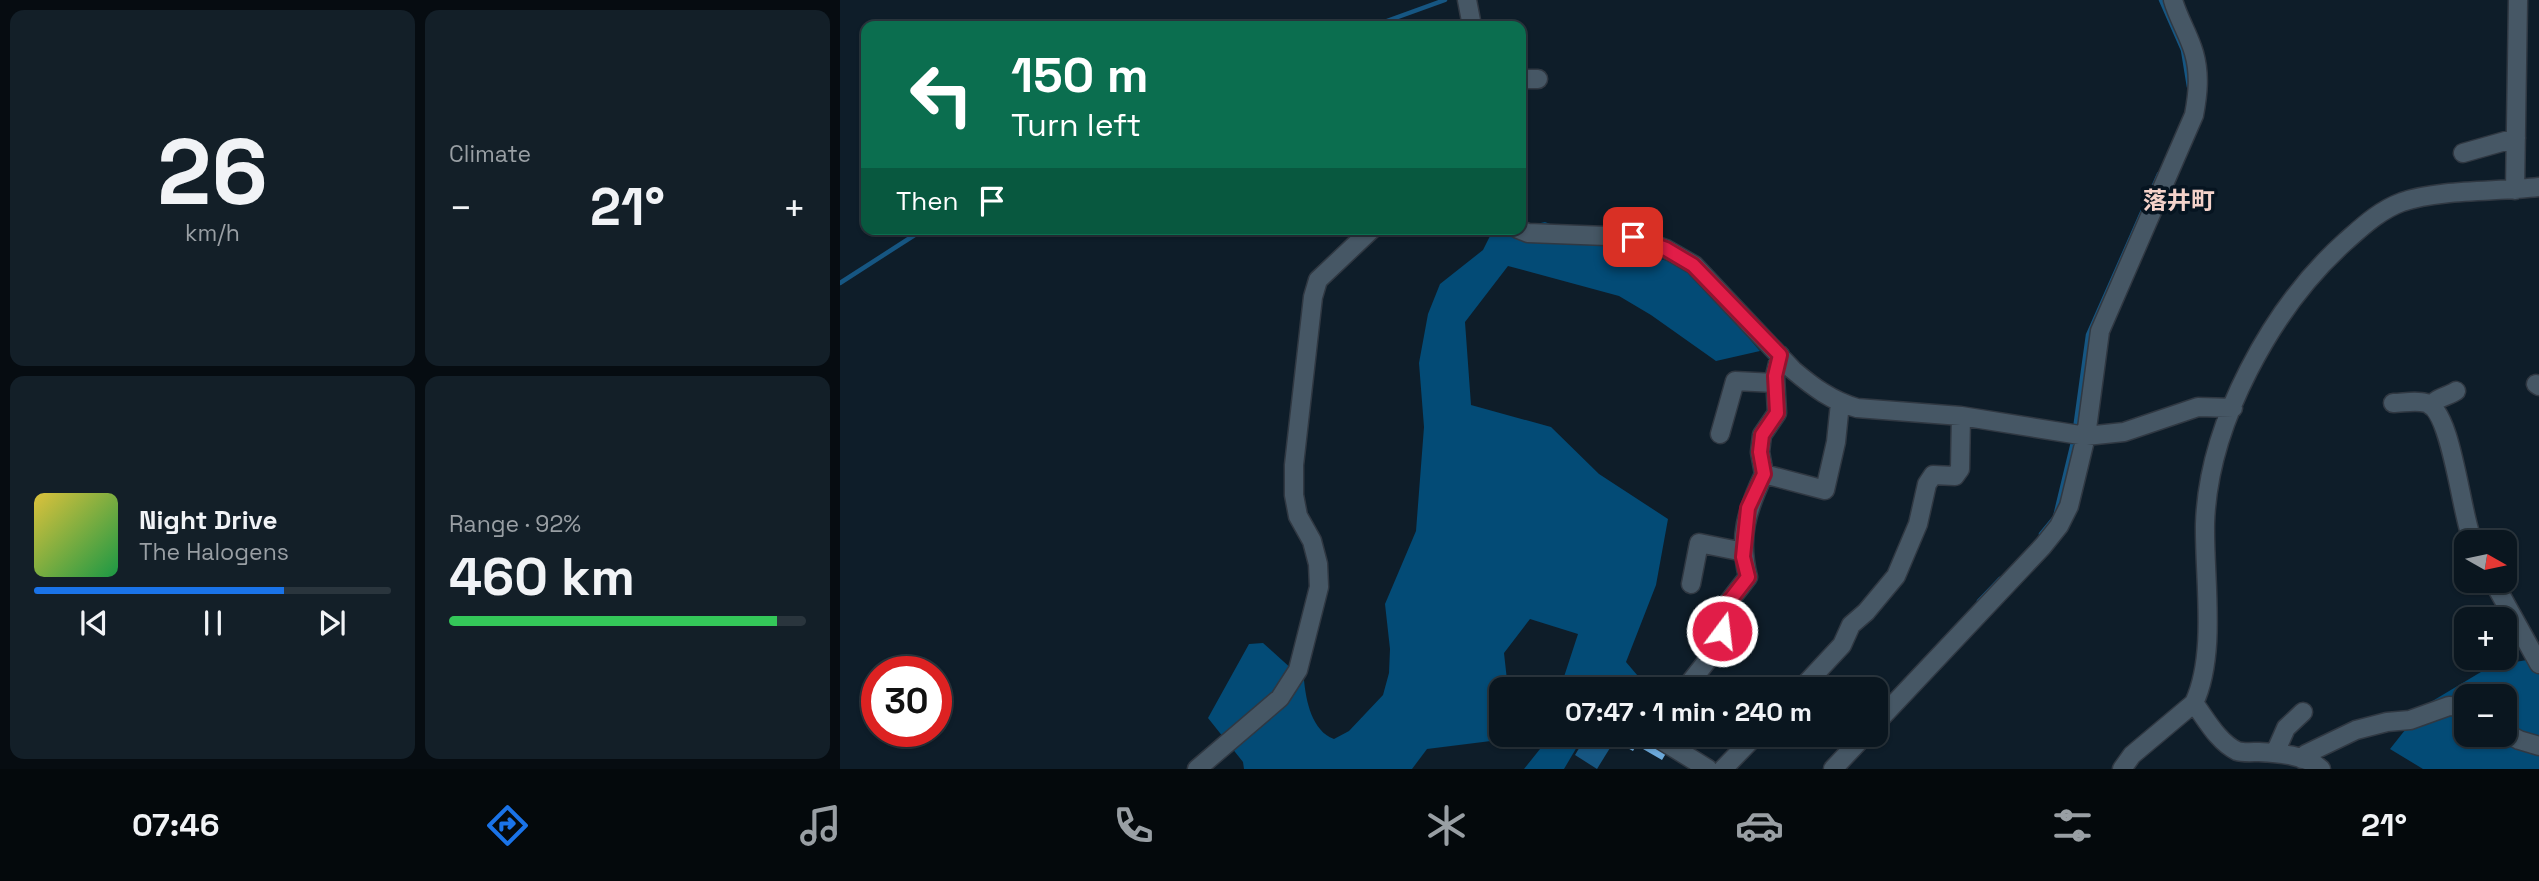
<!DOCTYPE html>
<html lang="en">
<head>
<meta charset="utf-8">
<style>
  :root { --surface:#0a161f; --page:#131f28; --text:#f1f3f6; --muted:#999fa4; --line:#2a353d; --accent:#1a73e8 }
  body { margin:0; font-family:"Space Grotesk","Noto Sans JP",sans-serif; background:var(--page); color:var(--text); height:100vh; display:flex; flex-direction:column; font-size:26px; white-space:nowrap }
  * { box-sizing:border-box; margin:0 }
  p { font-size:23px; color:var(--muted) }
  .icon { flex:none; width:38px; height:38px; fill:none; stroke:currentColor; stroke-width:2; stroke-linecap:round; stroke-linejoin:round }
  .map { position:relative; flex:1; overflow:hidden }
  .drawer { display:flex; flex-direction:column; gap:10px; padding:10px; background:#060c11; width:840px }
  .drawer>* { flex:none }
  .top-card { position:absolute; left:21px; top:21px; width:665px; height:214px; border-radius:14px; box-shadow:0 2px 5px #0004,0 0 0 2px var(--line); background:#0b6e4f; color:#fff; overflow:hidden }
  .needle { width:46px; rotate:99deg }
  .buttons { position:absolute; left:1614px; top:530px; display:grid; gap:14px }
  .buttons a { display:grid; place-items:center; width:63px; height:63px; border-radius:14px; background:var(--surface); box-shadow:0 2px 5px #0004,0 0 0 2px var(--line); font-size:35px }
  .speed { position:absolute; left:21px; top:656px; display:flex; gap:14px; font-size:35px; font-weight:700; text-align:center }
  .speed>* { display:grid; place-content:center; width:91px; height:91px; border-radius:50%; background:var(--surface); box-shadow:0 2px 5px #0004,0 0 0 2px var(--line); line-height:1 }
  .speed .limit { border:10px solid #d22; background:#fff; color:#111 }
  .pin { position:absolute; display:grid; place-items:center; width:60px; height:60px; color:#fff; margin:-30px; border-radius:14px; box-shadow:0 4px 10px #0006 }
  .me { position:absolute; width:77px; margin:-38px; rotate:15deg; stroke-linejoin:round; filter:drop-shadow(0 0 5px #0008) }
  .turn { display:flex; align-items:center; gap:24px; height:147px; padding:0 35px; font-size:32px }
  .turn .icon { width:91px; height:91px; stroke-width:2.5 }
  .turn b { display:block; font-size:49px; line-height:60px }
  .then { display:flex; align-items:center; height:66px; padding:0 35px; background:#0003; gap:14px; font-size:26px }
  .big { font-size:52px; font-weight:800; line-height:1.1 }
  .drawer .card { flex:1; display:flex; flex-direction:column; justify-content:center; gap:10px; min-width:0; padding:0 24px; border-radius:14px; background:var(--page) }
  .drawer .dial { align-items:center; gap:0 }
  .dial b { font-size:91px; line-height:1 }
  .song { display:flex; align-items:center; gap:21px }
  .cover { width:84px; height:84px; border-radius:10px; background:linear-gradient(135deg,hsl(50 70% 55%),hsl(140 70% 35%)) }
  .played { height:7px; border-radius:4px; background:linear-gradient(90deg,var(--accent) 70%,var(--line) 70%) }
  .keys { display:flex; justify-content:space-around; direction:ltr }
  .heat { display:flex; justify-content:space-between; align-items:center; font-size:38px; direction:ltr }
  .charge { height:10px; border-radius:5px; background:linear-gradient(90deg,#34c759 92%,var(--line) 0) }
  .drawer .tiles { flex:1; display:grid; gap:10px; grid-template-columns:repeat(2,1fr) }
  .trip { position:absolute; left:649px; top:677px; width:399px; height:70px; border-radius:14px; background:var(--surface); box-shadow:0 2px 5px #0004,0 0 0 2px var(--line); font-weight:800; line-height:70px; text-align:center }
  .dock { display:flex; height:112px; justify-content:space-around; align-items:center; background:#04090c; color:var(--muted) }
  .dock .icon { width:49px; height:49px }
  .dock .selected { color:var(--accent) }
  .dock b { font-size:32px; color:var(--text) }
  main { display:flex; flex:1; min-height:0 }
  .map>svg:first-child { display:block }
</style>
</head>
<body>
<main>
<section class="drawer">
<div class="tiles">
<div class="card dial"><b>26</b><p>km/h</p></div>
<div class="card"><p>Climate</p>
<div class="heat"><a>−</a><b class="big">21°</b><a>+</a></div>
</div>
<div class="card">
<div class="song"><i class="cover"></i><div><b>Night Drive</b><p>The Halogens</p></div></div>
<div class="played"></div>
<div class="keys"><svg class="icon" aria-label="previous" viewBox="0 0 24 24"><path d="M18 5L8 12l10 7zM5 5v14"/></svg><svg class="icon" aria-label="pause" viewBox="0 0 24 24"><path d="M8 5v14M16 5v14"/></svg><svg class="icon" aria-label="next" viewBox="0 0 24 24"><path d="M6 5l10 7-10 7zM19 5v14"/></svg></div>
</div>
<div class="card"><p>Range · 92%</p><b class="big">460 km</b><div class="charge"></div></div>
</div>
</section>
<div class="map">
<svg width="1699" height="769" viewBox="0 0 1699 769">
  <rect width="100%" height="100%" fill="#0e1d29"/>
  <path fill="#034b76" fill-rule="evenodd" d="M705 222 759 243 847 266 920 351 876 361 811 315 779 296 668 266 625 322 631 405 711 427 759 474 828 519 816 585 786 662 809 689H720L738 634 690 619 664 653 668 689 662 690V735H674L675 738 587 749 572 769H404L403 762 368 718 409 644 423 643 464 680C466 701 472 731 494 739L509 731 543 695 549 673 550 649 545 604 576 531 584 427 579 363 588 314 600 284 643 250 651 234Z
    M1699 658V769H1583L1550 749 1584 706 1651 666ZM1626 696H1664V735H1626Z
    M707 735H744L724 769H684L704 744Z"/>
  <path fill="#165682" d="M747 735H778L757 769 735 755Z"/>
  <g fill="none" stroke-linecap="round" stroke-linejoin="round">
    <path stroke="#165682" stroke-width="4.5" d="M1321 0 1343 50 1349 87
      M533 26 605 0
      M0 283 84 229
      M1235 429 1248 335 1319 174
      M1201 534 1215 517 1234 438
      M1139 601 1160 579"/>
  </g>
  <path fill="#6ca9da" d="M787 735H802L793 751 782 745Z
    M810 738 828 750 822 760 803 749Z"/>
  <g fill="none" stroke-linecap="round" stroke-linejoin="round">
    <defs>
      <path id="minor" d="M627 0 632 26
        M681 79H698
        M1623 153 1676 138
        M1675 190 1678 0
        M678 229 688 233 793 237 826 249 854 265 953 370C973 387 992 401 1017 408L1121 416 1246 436 1284 432 1358 407 1393 408
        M1696 384 1699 386
        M1553 403C1563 403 1576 400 1586 403 1612 409 1621 516 1633 542
        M1591 406C1595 398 1609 396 1616 391
        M880 434 895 381 935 383
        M924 474 920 452 922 435 937 413 935 376 940 355
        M1653 581 1699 664
        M851 584 859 543 904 552
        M844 690 882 642 880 613 908 577C898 537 907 510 924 474L985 490 996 442 1000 403
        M960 690 1002 645 1011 625 1026 612 1056 576 1078 524 1087 484 1093 475 1115 476 1120 469 1121 416
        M1354 703C1366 719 1378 742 1397 751 1403 753 1413 752 1419 752 1438 753 1467 755 1481 769
        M1036 723 1203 546 1219 526 1229 506 1246 436 1260 331 1354 115C1358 94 1360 74 1354 53 1349 35 1338 18 1333 0
        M1664 732 1679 740 1699 746
        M813 735 868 769
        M1435 753 1446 728 1463 712
        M1462 759 1466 754 1516 730 1547 722 1570 720 1609 706 1626 707
        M357 769 440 698 458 670 479 587 478 564 472 541 458 516 454 495V465L473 297 478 280 532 229
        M883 769 916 735
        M993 769 1025 735
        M1282 769 1292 755 1354 703C1377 654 1364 578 1365 524 1368 424 1432 307 1506 241 1523 226 1540 210 1562 202 1601 189 1657 192 1699 187"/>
    </defs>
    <use href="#minor" stroke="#303842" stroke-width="21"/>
    <use href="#minor" stroke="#465765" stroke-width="18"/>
  </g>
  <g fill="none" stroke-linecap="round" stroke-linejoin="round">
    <defs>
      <path id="route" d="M793 237 826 249 853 265 940 355 935 376 937 413 922 435 920 452 924 474 908 508 903 557 908 577 880 613 882 631"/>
    </defs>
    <use href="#route" stroke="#92132f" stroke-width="18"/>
    <use href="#route" stroke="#e11d48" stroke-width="12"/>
  </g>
  <g text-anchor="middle" stroke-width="7" stroke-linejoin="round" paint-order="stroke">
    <g font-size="24" font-weight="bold" fill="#f4d2ca" stroke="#061420">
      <text x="1339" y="209">落井町</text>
    </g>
  </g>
</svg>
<div class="buttons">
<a><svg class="needle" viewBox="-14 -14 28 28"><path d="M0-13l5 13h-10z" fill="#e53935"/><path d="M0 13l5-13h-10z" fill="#999fa4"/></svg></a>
<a>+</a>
<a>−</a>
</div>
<div class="speed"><div class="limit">30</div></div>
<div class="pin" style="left:793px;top:237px;background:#d93025"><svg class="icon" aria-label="arrive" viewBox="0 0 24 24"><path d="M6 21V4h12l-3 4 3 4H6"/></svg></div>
<svg class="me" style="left:882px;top:631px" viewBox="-20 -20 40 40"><circle r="17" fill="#e11d48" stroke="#fff" stroke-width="3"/><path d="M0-11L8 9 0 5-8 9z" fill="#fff"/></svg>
<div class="trip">07:47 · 1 min · 240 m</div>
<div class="top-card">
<div class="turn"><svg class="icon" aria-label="left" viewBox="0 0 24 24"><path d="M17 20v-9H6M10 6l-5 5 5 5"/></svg><div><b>150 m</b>Turn left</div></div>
<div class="then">Then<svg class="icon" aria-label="arrive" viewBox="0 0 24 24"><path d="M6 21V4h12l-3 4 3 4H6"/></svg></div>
</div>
</div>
</main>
<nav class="dock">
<b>07:46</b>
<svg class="icon selected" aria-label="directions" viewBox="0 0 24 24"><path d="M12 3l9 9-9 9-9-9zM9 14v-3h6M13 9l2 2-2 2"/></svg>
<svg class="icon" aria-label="music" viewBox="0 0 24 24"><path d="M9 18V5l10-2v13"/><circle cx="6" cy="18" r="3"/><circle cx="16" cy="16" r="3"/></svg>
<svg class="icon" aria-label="phone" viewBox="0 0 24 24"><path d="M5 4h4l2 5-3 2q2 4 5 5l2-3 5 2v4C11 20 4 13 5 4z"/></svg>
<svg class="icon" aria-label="climate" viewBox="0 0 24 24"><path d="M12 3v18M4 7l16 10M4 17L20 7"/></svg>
<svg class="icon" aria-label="car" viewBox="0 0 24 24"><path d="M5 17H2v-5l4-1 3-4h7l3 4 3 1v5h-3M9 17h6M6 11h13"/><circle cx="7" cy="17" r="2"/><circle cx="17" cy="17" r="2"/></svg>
<svg class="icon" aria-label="filters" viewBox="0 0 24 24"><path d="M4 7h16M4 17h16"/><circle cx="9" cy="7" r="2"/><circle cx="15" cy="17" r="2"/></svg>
<b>21°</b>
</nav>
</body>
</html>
